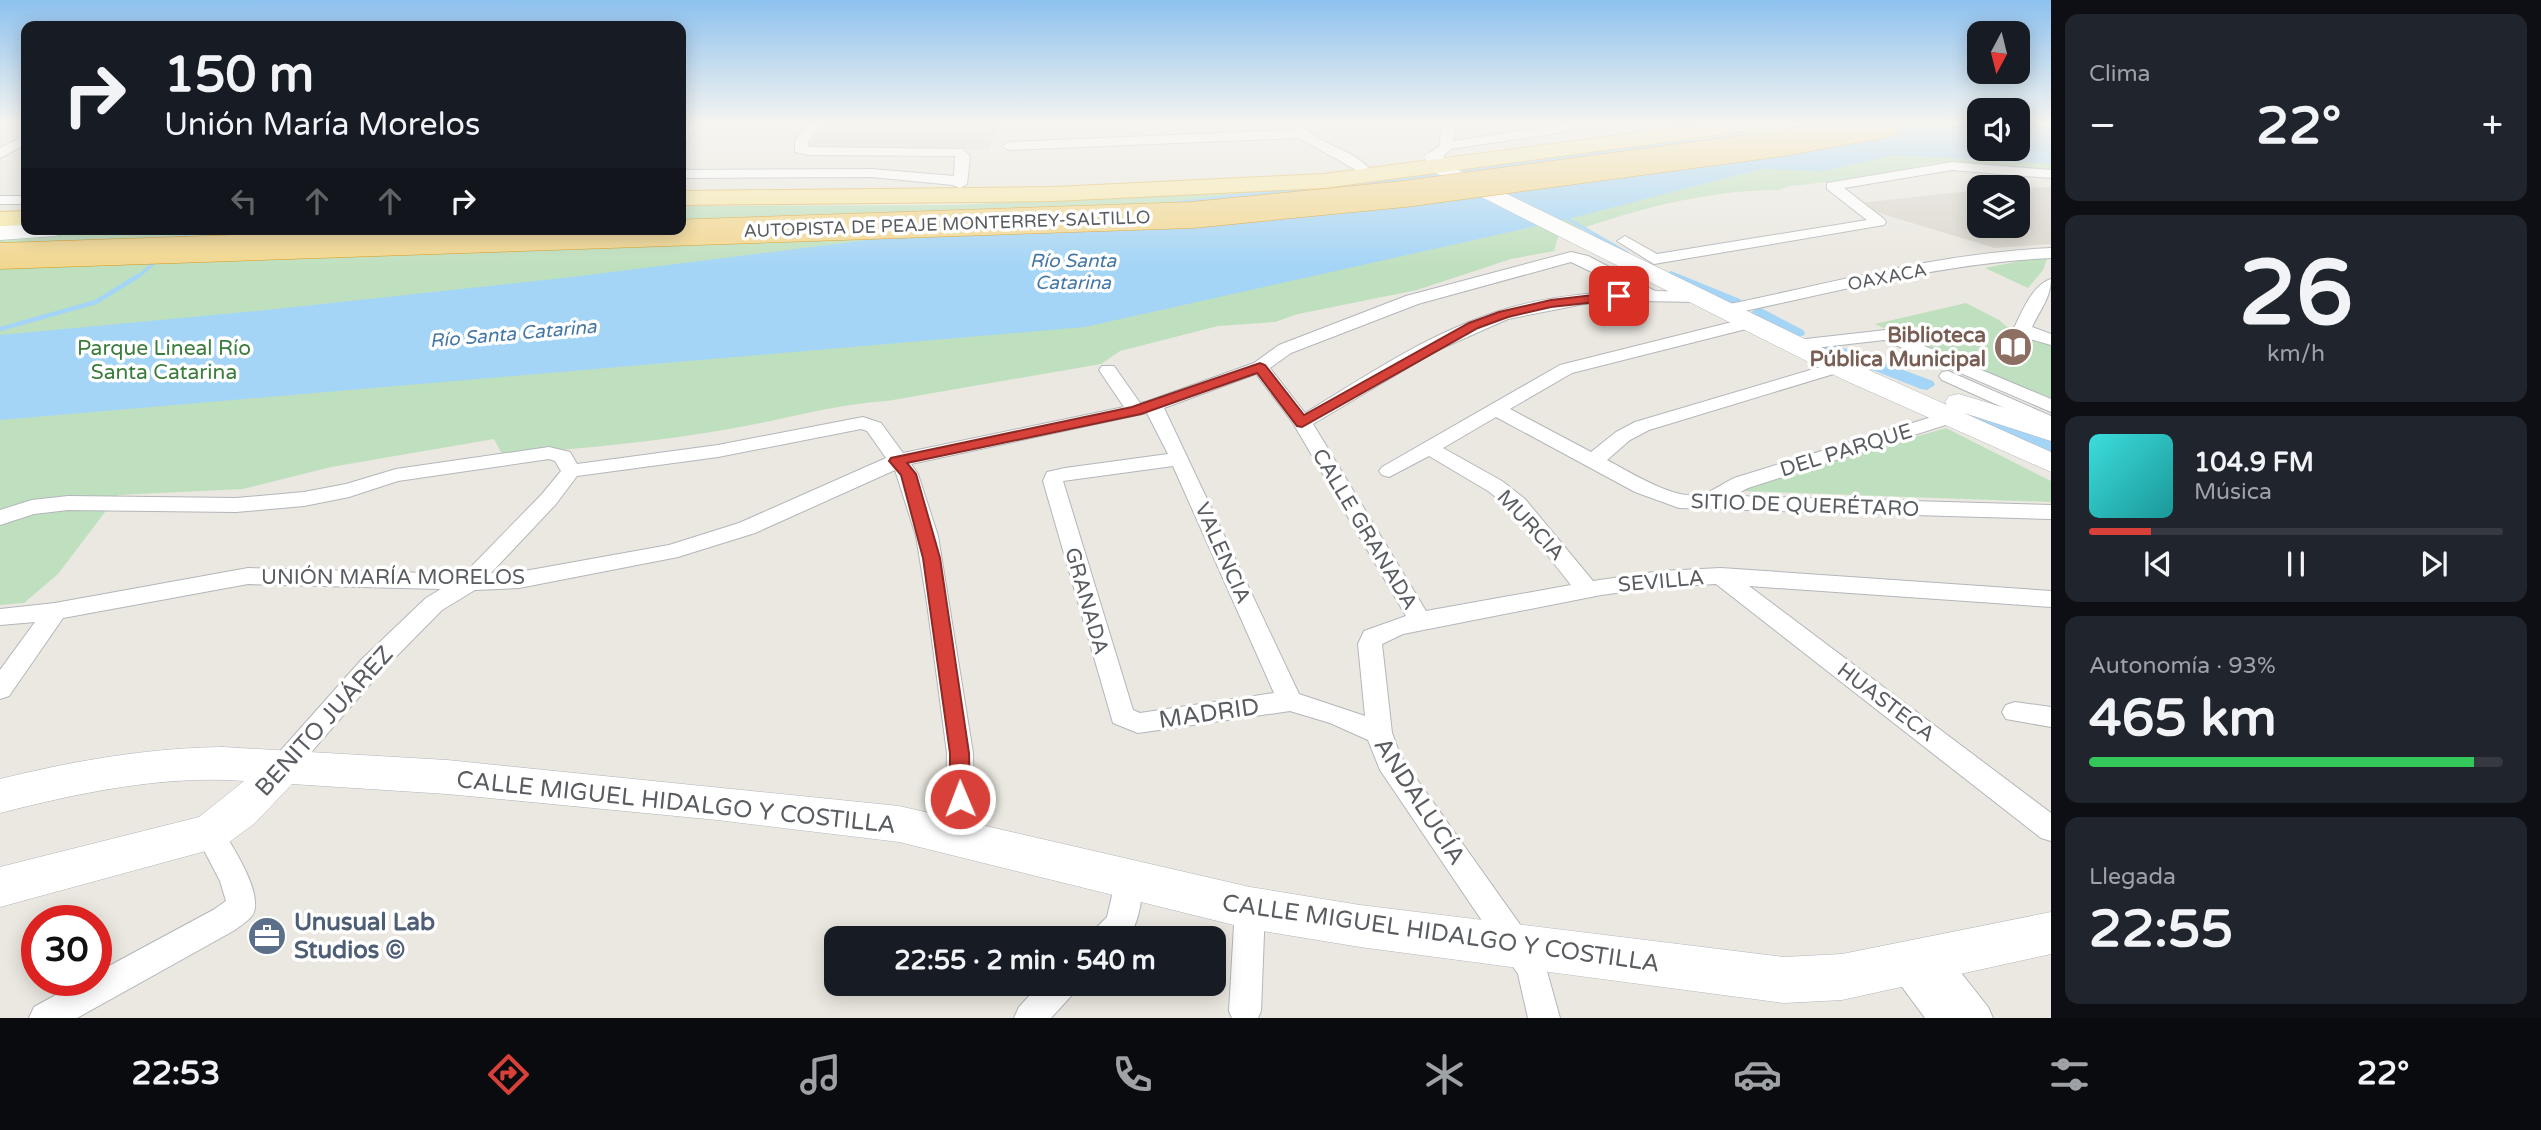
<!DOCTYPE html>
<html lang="es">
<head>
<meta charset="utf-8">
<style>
  :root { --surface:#171b24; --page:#20242c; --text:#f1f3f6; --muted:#9ea1a6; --line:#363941; --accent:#d84139 }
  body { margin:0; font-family:"Varela Round",sans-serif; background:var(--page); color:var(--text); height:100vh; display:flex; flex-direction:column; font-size:26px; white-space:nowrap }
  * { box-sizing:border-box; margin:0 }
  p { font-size:23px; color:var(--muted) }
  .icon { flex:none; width:38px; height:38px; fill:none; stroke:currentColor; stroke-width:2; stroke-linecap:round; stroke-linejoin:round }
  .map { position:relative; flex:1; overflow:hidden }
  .side { display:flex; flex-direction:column; gap:14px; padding:14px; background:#0d0f14; width:490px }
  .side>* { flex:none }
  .top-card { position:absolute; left:21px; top:21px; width:665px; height:214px; border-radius:14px; box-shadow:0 4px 18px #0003; background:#171b24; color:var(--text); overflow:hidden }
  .needle { width:46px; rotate:187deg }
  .controls { position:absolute; left:1967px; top:21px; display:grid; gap:14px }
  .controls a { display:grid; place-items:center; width:63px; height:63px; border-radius:14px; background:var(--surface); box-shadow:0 4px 18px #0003; font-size:35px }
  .speed { position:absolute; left:21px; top:905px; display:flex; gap:14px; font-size:35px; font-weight:700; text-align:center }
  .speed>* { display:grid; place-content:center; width:91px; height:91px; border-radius:50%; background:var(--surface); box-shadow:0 4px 18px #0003; line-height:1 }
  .speed .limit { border:10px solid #d22; background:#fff; color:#111 }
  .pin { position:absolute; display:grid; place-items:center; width:60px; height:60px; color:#fff; margin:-30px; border-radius:14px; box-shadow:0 4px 10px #0006 }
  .me { position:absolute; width:77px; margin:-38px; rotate:359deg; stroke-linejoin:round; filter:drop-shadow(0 0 5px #0008) }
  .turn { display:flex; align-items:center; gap:24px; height:147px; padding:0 28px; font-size:32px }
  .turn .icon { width:91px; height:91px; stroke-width:2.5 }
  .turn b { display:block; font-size:49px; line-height:60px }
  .lanes { display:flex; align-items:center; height:66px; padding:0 28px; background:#0003; justify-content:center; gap:35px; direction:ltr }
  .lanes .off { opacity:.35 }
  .big { font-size:52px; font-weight:700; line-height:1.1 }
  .side .tile { flex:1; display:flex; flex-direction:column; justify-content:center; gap:10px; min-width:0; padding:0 24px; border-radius:14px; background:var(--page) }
  .side .dial { align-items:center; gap:0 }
  .dial b { font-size:91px; line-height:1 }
  .song { display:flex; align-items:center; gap:21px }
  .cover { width:84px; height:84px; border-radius:10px; background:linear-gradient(135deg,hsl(180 70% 55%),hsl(180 70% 35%)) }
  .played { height:7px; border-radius:4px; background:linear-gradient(90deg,var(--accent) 15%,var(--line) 15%) }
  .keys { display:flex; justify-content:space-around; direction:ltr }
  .heat { display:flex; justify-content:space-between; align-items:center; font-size:38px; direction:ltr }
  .charge { height:10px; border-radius:5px; background:linear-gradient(90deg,#34c759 93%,var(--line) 0) }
  .trip { position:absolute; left:824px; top:926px; width:402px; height:70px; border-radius:14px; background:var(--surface); box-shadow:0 4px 18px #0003; font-weight:700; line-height:70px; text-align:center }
  .menu { display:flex; height:112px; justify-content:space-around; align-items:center; background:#090b0e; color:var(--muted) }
  .menu .icon { width:49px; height:49px }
  .menu .selected { color:var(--accent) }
  .menu b { font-size:32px; color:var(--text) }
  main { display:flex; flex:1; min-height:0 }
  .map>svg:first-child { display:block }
</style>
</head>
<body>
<main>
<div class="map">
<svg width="2051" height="1018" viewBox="0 0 2051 1018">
  <rect width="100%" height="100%" fill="#eae8e0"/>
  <path fill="#dad7ce" d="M825 124H1002L988 149 805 147Z
    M2051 187V244L1995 248 1866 209 1859 203 1979 190V226H2018V188Z"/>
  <path fill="#bfe0be" d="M1819 124H1979V149H2018V124H2051V172L1952 162 1932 163 1872 177 1791 186 1779 190C1703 190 1629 211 1558 237L1554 251 1511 259 1417 290 1298 314 1275 322 1218 326 1120 351 1101 364 887 401C835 404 786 419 735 428 658 442 579 449 502 454L494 439 331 467 243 489 118 495 58 574 24 603 0 605V238L151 229H681V206L955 205 1251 190 1699 141Z
    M2035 258 2047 259 2043 270 2028 288 1985 268Z
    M1966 303 1999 320 2013 332 2051 344V400L1875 324Z
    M1957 406 2051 439V456L1949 411Z
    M1946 428 2051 481V502L1742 491 1745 486Z"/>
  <path fill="#a4d5f6" d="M1828 124H1979V149H2018V124H2051V164L1896 155 1822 171 1761 169 1568 219 1085 327 0 420V335L257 311 572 277 1163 203Z"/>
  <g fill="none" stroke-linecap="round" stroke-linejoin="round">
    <path stroke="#a4d5f6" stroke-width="3.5" d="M1568 219 1627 253
      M181 241 194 229
      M136 278 157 261"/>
    <path stroke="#a4d5f6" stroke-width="4.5" d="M0 329 96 302 138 276"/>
    <path fill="#a4d5f6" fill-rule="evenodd" d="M1671 271 1740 299 1743 302 1735 307 1730 305 1666 278 1664 275Z
      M1759 307 1803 330 1805 333 1803 336H1791L1754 315 1751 312Z
      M1830 343 1933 381 1935 385 1927 390 1921 389 1824 351 1822 348Z
      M1954 402 2051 441V454L1948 411 1945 407Z"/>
    <defs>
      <path id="street" d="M687 124H700L686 142 681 143V131Z
        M809 124H822L808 142V147L963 149 970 156 967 184 960 188 953 185 872 177 681 178V170L872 169 954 176 955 156 808 155 795 152V141Z
        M1287 124H1300C1318 145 1349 147 1368 167L1366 170H1356L1299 138 1009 150 1002 146 1009 142 1292 130Z
        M1441 124H1453L1454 141 1562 124H1578L1564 132 1451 149 1439 160H1429V154L1440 145Z
        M26 135V144L0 158V148Z
        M1952 162 2051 170V178L1952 170 1844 188 1884 219 1886 222 1884 225 1654 264 1617 241 1625 236 1657 254 1867 220 1827 189V183Z
        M0 196H26V204H0Z
        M2051 248V258C1941 263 1832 293 1725 315L1717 310 1725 305C1832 283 1941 253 2051 248Z
        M1571 252 1588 256 1655 291 1697 292 1705 297 1697 302 1641 301 1584 304 1508 319 1438 350 1313 424 1426 611 1571 585 1511 509 1488 491 1429 456 1389 477 1382 475 1379 471 1382 467 1560 365 1752 317 1758 318 1760 322 1758 326 1572 373 1510 409 1591 452 1616 432 1635 422 1844 360 1853 365 1850 369 1649 430 1630 440 1607 460C1630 472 1678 503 1704 494 1714 490 1724 483 1734 478L1951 411 1961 417 1958 421 1748 488 1733 496 2051 505V519L1679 508 1635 492 1496 417 1443 448 1502 481 1525 499 1593 581 1661 571 1721 568 2051 591V607L1749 586 2051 813V841L2041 838 1716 584 1661 587 1601 595 1403 634 1382 644 1392 733 1401 757 1543 957 1560 1018H1528L1518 974 1380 770 1368 740 1330 723 1290 711 1138 733 1113 723 1043 481 1047 472 1065 468 1168 454 1147 413 911 464 918 474 938 536 973 753 974 798 969 836 965 845 955 848 945 845 941 836 946 798 947 753 927 603 916 536 895 470 755 533 678 557 519 588 475 590 442 610 380 673 293 773 284 776 275 773 271 765 275 757 362 659 426 598 441 589 248 584 63 618 9 696 0 699V670L35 622 0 625V609L55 603 248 568 464 574 542 494 561 471 555 461 549 459 398 481 349 497 304 506 236 512 68 510 34 514 0 525V510L32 500 68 496 236 498 304 492 346 484 396 469 549 447 570 452 577 464 718 445 863 417 881 423 903 453 1124 407 1099 370 1102 366H1114L1140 403 1148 401 1254 363 1279 345 1406 296ZM1571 262 1631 291C1576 293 1520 300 1469 322 1411 345 1358 381 1305 413L1270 368 1291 353 1418 304ZM1256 374 1293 423 1406 616 1364 631 1358 644 1365 716 1299 694 1164 408ZM861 429 867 431 886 458 739 523 669 545 519 572 491 573 556 504 577 476 718 457ZM1173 466 1274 693 1140 713 1133 710 1063 481Z
        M2051 279C2051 297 2040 310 2032 327L2051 334V345L2023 337 2014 328C2022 312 2032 285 2051 279Z
        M1886 330 2051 399V412L1884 340 1797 350 1788 345 1797 340Z
        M1948 371 2051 416V429L1942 380 1939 376 1942 372Z
        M2015 702 2051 707V727L2006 719 2002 712 2006 705Z
        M209 821 219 824C230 843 266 895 252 916 248 921 240 926 235 930L77 1018H29L34 1007 83 980H96V973L213 910 226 901 220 881 195 833 199 824Z
        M1128 866 1138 870C1146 887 1140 924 1127 938H1092L1096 928 1107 917 1118 870Z
        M1250 894 1260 898 1265 908 1261 1011 1258 1018H1232L1229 1011 1235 908 1240 898Z
        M1932 945 1943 950 1988 1007 1993 1018H1925L1894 976 1890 966 1894 956 1905 951 1918 958 1921 950Z
        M1040 984H1077L1072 995 1051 1018H1014L1019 1007Z"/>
      <path id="secondary" d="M1434 151 1441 153 1447 162 1456 169 1862 367 1947 405 1945 402 1949 396 1959 394 2051 422V441L1964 413 2051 452V472L1842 379 1442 177 1432 170 1424 157 1427 153Z
        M26 224V229H66L63 234 55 236 0 240V226Z
        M223 747 447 760 899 806 1250 887 1360 905 1784 957 1842 954 2051 912V954L1842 1000 1784 1003 1360 947 1250 929 899 842 717 820 447 794 292 784 255 823 224 846 0 907V867L199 817 244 781C162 775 79 793 0 813V779C73 761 147 748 223 747Z"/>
      <path id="primary" d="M1704 124H1764L1761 128 1754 130 1324 188 1054 201 681 205V191L1054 187 1324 174Z
        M26 211V225L0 226V212Z"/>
    </defs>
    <use href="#street" stroke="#b3b6ba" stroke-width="2"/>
    <use href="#secondary" stroke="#b2b5ba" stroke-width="1"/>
    <use href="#primary" stroke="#e3bb61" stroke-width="2"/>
    <use href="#street" fill="#fff" fill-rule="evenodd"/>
    <use href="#secondary" fill="#fff" fill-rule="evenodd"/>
    <use href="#primary" fill="#f7e8a9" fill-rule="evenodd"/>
    <defs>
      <path id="highway-bridge" d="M0 256 1192 215 1404 194 1782 143 1888 124"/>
    </defs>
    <use href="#highway-bridge" stroke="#d69515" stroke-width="27" stroke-linecap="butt"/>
    <use href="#highway-bridge" stroke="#f2d790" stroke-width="26"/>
  </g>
  <linearGradient id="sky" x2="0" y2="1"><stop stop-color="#8dc1ee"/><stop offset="0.46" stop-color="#f6f5f1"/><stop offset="1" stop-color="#f6f5f1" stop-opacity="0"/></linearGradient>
  <rect width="2051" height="267" fill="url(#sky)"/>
  <path fill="#d84139" stroke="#8c2a25" stroke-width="2" d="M1619 292 1623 293V299L1551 307 1508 317 1478 328 1302 427 1297 426 1257 373 1141 414 907 463 916 474 940 558 969 753 970 799 967 805 960 807 953 805 950 799V753L923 558 901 475 889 461 891 458 1132 407 1260 363 1265 365 1304 415 1469 323 1499 312 1551 300Z"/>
  <defs>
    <symbol id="library-disc" viewBox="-11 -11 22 22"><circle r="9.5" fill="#8d6e63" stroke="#fff"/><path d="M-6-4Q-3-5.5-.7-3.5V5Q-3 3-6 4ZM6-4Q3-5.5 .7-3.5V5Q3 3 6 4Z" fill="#fff"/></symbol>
    <symbol id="office-disc" viewBox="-11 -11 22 22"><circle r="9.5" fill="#5c6f8a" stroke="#fff"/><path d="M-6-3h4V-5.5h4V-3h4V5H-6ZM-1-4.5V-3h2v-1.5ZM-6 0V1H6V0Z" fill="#fff"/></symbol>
  </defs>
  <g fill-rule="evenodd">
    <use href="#library-disc" x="1991" y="325" width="44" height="44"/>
    <use href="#office-disc" x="245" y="914" width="44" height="44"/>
  </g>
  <g text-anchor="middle" stroke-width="7" stroke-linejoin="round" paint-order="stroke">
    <g font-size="18" fill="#595c60" stroke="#fff">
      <text transform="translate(947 224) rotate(-2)" y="6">AUTOPISTA DE PEAJE MONTERREY-SALTILLO</text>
      <text transform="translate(1887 277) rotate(-11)" y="6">OAXACA</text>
    </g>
    <g font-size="19" font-style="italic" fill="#4577a6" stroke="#fff">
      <text x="1073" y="267">Río Santa<tspan x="1073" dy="22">Catarina</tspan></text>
      <text transform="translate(513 333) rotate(-5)" y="7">Río Santa Catarina</text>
    </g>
    <g font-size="21" font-weight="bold" fill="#785e54" stroke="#fff" text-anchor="end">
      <text x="1986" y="342">Biblioteca<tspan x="1986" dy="24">Pública Municipal</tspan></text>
    </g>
    <g font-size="21" fill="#3b7d3c" stroke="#fff">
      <text x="164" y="355">Parque Lineal Río<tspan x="164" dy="24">Santa Catarina</tspan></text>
    </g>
    <g font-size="21" fill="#595c60" stroke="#fff">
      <text transform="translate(1846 450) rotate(-17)" y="7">DEL PARQUE</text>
      <text transform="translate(1805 505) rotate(2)" y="7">SITIO DE QUERÉTARO</text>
      <text transform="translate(1531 525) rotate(47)" y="7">MURCIA</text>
      <text transform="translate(1365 529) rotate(59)" y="7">CALLE GRANADA</text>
      <text transform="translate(1223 553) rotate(66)" y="7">VALENCIA</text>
      <text x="393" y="584">UNIÓN MARÍA MORELOS</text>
      <text transform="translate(1661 581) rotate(-5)" y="7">SEVILLA</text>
      <text transform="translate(1087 601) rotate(74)" y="7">GRANADA</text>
      <text transform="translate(1886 702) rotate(37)" y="7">HUASTECA</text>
    </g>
    <g font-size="24" fill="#595c60" stroke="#fff">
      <text transform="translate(1209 713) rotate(-8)" y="8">MADRID</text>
      <text transform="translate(324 721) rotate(-48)" y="8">BENITO JUÁREZ</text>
      <text transform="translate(1420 801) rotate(57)" y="8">ANDALUCÍA</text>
      <text transform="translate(676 802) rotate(6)" y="8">CALLE MIGUEL HIDALGO Y COSTILLA</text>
      <text transform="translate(1441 933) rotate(8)" y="8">CALLE MIGUEL HIDALGO Y COSTILLA</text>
    </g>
    <g font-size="24" font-weight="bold" fill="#4e5e75" stroke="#fff" text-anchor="start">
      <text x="294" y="930">Unusual Lab<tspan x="294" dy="28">Studios ©</tspan></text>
    </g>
  </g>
</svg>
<div class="controls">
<a><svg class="needle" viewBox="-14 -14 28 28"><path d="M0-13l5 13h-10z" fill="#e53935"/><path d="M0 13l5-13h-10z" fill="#9ea1a6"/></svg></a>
<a><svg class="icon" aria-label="sound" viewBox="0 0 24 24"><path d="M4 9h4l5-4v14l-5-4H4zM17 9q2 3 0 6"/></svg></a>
<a><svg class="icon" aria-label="layers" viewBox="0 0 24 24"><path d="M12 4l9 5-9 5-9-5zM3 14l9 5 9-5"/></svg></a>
</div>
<div class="speed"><div class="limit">30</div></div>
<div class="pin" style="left:1619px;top:296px;background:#d93025"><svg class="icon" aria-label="arrive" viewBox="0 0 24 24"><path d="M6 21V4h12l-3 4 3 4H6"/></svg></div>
<svg class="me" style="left:960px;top:799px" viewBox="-20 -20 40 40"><circle r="17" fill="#d84139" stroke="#fff" stroke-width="3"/><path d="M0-11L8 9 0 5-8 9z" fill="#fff"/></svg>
<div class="trip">22:55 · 2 min · 540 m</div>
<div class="top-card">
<div class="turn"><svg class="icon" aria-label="right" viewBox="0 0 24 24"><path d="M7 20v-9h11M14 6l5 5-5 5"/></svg><div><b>150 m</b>Unión María Morelos</div></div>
<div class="lanes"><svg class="icon off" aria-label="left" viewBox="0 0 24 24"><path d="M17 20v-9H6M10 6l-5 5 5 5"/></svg><svg class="icon off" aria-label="ahead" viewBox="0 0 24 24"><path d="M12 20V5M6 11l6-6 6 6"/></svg><svg class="icon off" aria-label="ahead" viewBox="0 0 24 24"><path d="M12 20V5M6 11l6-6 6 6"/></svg><svg class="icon" aria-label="right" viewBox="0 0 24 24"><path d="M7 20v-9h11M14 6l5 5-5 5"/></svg></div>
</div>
</div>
<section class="side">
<div class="tile"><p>Clima</p>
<div class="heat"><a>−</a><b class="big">22°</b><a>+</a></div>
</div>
<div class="tile dial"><b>26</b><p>km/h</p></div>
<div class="tile">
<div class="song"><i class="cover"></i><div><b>104.9 FM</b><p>Música</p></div></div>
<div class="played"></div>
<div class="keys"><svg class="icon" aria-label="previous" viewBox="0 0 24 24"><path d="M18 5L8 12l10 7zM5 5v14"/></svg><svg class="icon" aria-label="pause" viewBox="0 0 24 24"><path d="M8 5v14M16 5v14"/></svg><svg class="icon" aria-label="next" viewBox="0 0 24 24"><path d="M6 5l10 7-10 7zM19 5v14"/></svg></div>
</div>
<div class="tile"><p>Autonomía · 93%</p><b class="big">465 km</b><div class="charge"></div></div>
<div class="tile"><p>Llegada</p><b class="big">22:55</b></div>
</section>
</main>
<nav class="menu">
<b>22:53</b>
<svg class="icon selected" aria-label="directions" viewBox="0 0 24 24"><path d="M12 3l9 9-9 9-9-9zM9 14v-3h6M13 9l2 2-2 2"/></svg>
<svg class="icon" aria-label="music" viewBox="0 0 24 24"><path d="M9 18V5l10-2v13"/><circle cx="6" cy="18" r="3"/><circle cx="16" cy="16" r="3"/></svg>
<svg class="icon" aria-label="phone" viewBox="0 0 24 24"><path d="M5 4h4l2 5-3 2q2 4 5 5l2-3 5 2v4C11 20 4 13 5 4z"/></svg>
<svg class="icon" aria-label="climate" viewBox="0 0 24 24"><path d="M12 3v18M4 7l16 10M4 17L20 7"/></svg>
<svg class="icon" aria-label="car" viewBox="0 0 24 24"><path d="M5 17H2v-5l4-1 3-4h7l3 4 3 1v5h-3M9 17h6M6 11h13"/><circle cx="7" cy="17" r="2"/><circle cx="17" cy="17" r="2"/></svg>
<svg class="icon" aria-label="filters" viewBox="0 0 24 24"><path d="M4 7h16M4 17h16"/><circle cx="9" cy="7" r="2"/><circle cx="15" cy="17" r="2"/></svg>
<b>22°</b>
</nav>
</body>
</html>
